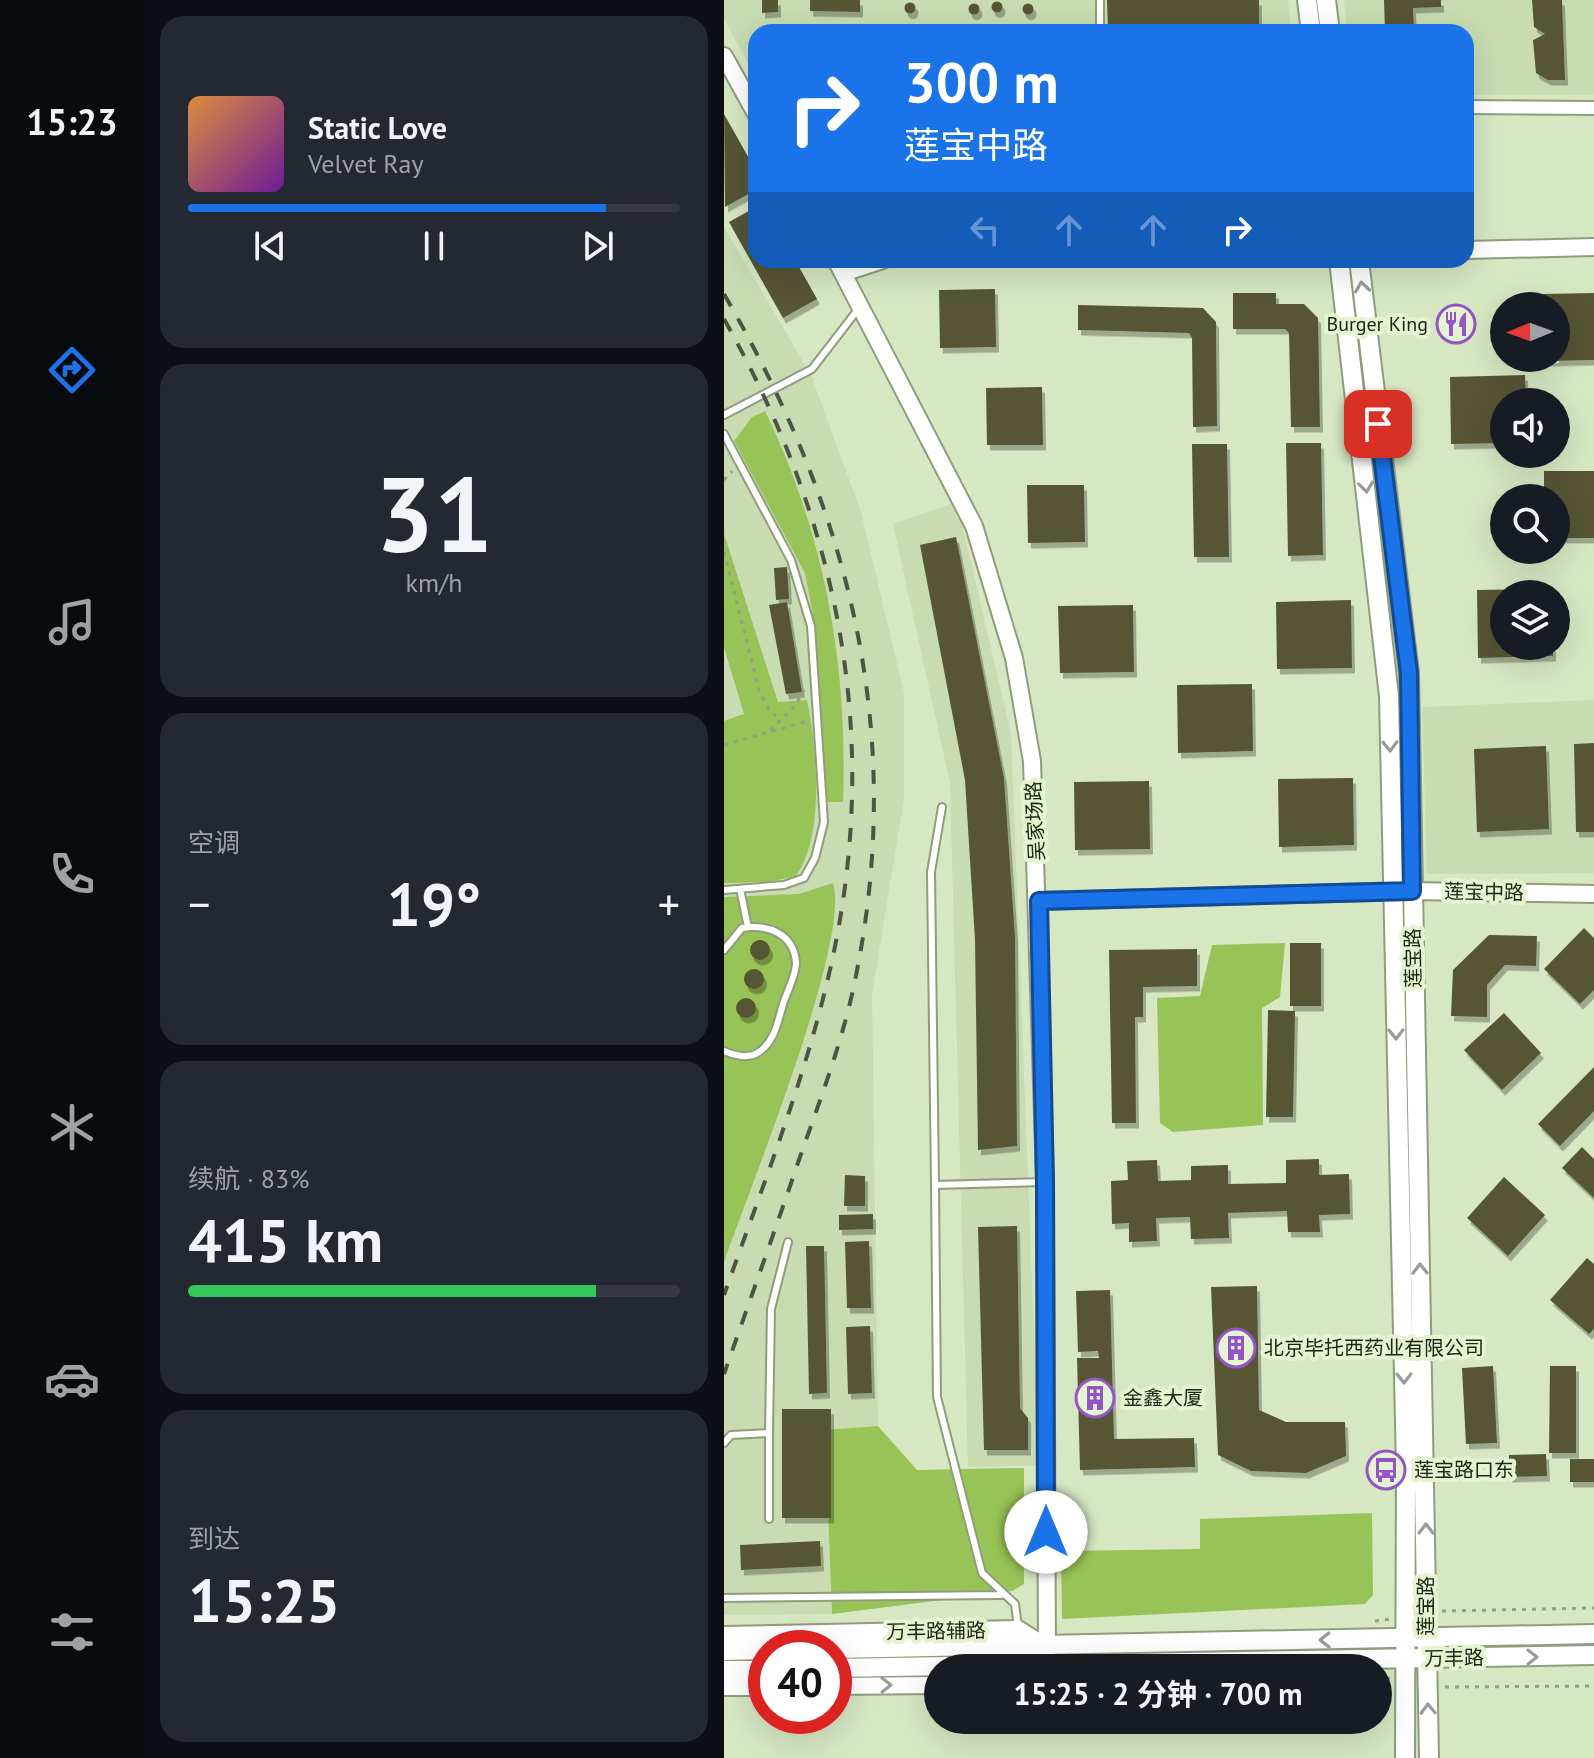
<!DOCTYPE html>
<html lang="zh">
<head>
<meta charset="utf-8">
<style>
  :root { --surface:#171b24; --page:#242831; --text:#f1f3f6; --muted:#9ea1a6; --line:#363941; --accent:#1a73e8 }
  body { margin:0; font-family:"PT Sans","Noto Sans SC",sans-serif; background:var(--page); color:var(--text); height:100vh; display:flex; flex-direction:column; font-size:30px; white-space:nowrap }
  * { box-sizing:border-box; margin:0 }
  p { font-size:26px; color:var(--muted) }
  .icon { flex:none; width:44px; height:44px; fill:none; stroke:currentColor; stroke-width:2; stroke-linecap:round; stroke-linejoin:round }
  .map { position:relative; flex:1; overflow:hidden }
  .sheet { display:flex; flex-direction:column; gap:16px; padding:16px; background:#0d0f14; width:580px }
  .sheet>* { flex:none }
  .hud { position:absolute; left:24px; top:24px; width:726px; height:244px; border-radius:24px; box-shadow:0 8px 32px #0002; background:#1a73e8; color:#fff; overflow:hidden }
  .needle { width:52px; rotate:269deg }
  .controls { position:absolute; left:766px; top:292px; display:grid; gap:16px }
  .controls a { display:grid; place-items:center; width:80px; height:80px; border-radius:50%; background:var(--surface); box-shadow:0 8px 32px #0002; font-size:40px }
  .speed { position:absolute; left:24px; top:1630px; display:flex; gap:16px; font-size:40px; font-weight:700; text-align:center }
  .speed>* { display:grid; place-content:center; width:104px; height:104px; border-radius:50%; background:var(--surface); box-shadow:0 8px 32px #0002; line-height:1 }
  .speed .limit { border:12px solid #d22; background:#fff; color:#111 }
  .pin { position:absolute; display:grid; place-items:center; width:68px; height:68px; color:#fff; margin:-34px; border-radius:16px; box-shadow:0 4px 12px #0006 }
  .me { position:absolute; width:88px; margin:-44px; rotate:0deg; stroke-linejoin:round; filter:drop-shadow(0 0 6px #0008) }
  .turn { display:flex; align-items:center; gap:28px; height:168px; padding:0 24px; font-size:36px }
  .turn .icon { width:104px; height:104px; stroke-width:2.5 }
  .turn b { display:block; font-size:56px; line-height:68px }
  .lanes { display:flex; align-items:center; height:76px; padding:0 24px; background:#0003; justify-content:center; gap:40px; direction:ltr }
  .lanes .off { opacity:.35 }
  .big { font-size:60px; font-weight:700; line-height:1.1 }
  .sheet .tile { flex:1; display:flex; flex-direction:column; justify-content:center; gap:12px; min-width:0; padding:0 28px; border-radius:24px; background:var(--page) }
  .sheet .dial { align-items:center; gap:0 }
  .dial b { font-size:104px; line-height:1 }
  .song { display:flex; align-items:center; gap:24px }
  .cover { width:96px; height:96px; border-radius:12px; background:linear-gradient(135deg,hsl(30 70% 55%),hsl(280 70% 35%)) }
  .played { height:8px; border-radius:4px; background:linear-gradient(90deg,var(--accent) 85%,var(--line) 85%) }
  .keys { display:flex; justify-content:space-around; direction:ltr }
  .heat { display:flex; justify-content:space-between; align-items:center; font-size:44px; direction:ltr }
  .charge { height:12px; border-radius:6px; background:linear-gradient(90deg,#34c759 83%,var(--line) 0) }
  .trip { position:absolute; left:200px; top:1654px; width:468px; height:80px; border-radius:40px; background:var(--surface); box-shadow:0 8px 32px #0002; font-weight:700; line-height:80px; text-align:center }
  main { display:flex; flex:1; min-height:0 }
  .tab-bar { display:flex; flex-direction:column; width:144px; justify-content:space-around; align-items:center; background:#090b0e; color:var(--muted) }
  .tab-bar .icon { width:56px; height:56px }
  .tab-bar .on { color:var(--accent) }
  .tab-bar b { font-size:36px; color:var(--text) }
  .map>svg:first-child { display:block }
</style>
</head>
<body>
<main>
<nav class="tab-bar">
<b>15:23</b>
<svg class="icon on" aria-label="directions" viewBox="0 0 24 24"><path d="M12 3l9 9-9 9-9-9zM9 14v-3h6M13 9l2 2-2 2"/></svg>
<svg class="icon" aria-label="music" viewBox="0 0 24 24"><path d="M9 18V5l10-2v13"/><circle cx="6" cy="18" r="3"/><circle cx="16" cy="16" r="3"/></svg>
<svg class="icon" aria-label="phone" viewBox="0 0 24 24"><path d="M5 4h4l2 5-3 2q2 4 5 5l2-3 5 2v4C11 20 4 13 5 4z"/></svg>
<svg class="icon" aria-label="climate" viewBox="0 0 24 24"><path d="M12 3v18M4 7l16 10M4 17L20 7"/></svg>
<svg class="icon" aria-label="car" viewBox="0 0 24 24"><path d="M5 17H2v-5l4-1 3-4h7l3 4 3 1v5h-3M9 17h6M6 11h13"/><circle cx="7" cy="17" r="2"/><circle cx="17" cy="17" r="2"/></svg>
<svg class="icon" aria-label="filters" viewBox="0 0 24 24"><path d="M4 7h16M4 17h16"/><circle cx="9" cy="7" r="2"/><circle cx="15" cy="17" r="2"/></svg>
</nav>
<section class="sheet">
<div class="tile">
<div class="song"><i class="cover"></i><div><b>Static Love</b><p>Velvet Ray</p></div></div>
<div class="played"></div>
<div class="keys"><svg class="icon" aria-label="previous" viewBox="0 0 24 24"><path d="M18 5L8 12l10 7zM5 5v14"/></svg><svg class="icon" aria-label="pause" viewBox="0 0 24 24"><path d="M8 5v14M16 5v14"/></svg><svg class="icon" aria-label="next" viewBox="0 0 24 24"><path d="M6 5l10 7-10 7zM19 5v14"/></svg></div>
</div>
<div class="tile dial"><b>31</b><p>km/h</p></div>
<div class="tile"><p>空调</p>
<div class="heat"><a>−</a><b class="big">19°</b><a>+</a></div>
</div>
<div class="tile"><p>续航 · 83%</p><b class="big">415 km</b><div class="charge"></div></div>
<div class="tile"><p>到达</p><b class="big">15:25</b></div>
</section>
<div class="map">
<svg width="870" height="1758" viewBox="0 0 870 1758">
  <defs>
    <filter id="shadow"><feDropShadow dx="3" dy="5.5" stdDeviation="0" flood-color="#0004"/></filter>
  </defs>
  <rect width="100%" height="100%" fill="#d6e7c2"/>
  <path fill="#c8dbb1" d="M0 0H564L567 32H32V78L0 19Z
    M620 0H870V95H742V32H623Z
    M0 227 87 375 137 512 180 693V799L148 994 154 1426 101 1430 108 1614 0 1615Z
    M233 502 287 734 315 1465 244 1467 226 783 169 524Z
    M870 700V873L703 874 698 707Z"/>
  <path fill="#98c356" d="M41 411C101 535 124 665 119 802H103L88 610 81 573 10 441 28 417Z
    M0 534 54 702 83 700C93 748 101 835 72 876L45 882 0 883V721L20 714 0 647Z
    M109 883C127 942 24 1192 0 1262V897L75 894Z
    M561 943 556 997 538 1008 539 1125 449 1132 436 1123 433 998 476 996 488 945Z
    M154 1426 193 1470 300 1468V1584L288 1591 108 1614 101 1430Z
    M648 1513 649 1595 641 1604 338 1619 337 1551 476 1549V1519Z"/>
  <path fill="#575734" filter="url(#shadow)" d="M38 0H54V12L38 13Z
    M86 0H136V12L86 11Z
    M383 0H535V32H384Z
    M660 0H717V7L689 8 690 32H661Z
    M808 0H838L841 80H824L812 73 809 40 821 34 810 27Z
    M267.5 7a5.5 5.5 0 1 1 11 0a5.5 5.5 0 1 1-11 0Z
    M180.5 8a5.5 5.5 0 1 1 11 0a5.5 5.5 0 1 1-11 0Z
    M244.5 9a5.5 5.5 0 1 1 11 0a5.5 5.5 0 1 1-11 0Z
    M298.5 9a5.5 5.5 0 1 1 11 0a5.5 5.5 0 1 1-11 0Z
    M0 114 32 171V190L1 207Z
    M32 207V260H71L93 299 59 318 5 222Z
    M271 289 272 347 216 348 215 290Z
    M509 293H552V304H580L594 318 596 427H567L565 333 561 329H509Z
    M870 293V360L820 361V358H832V306H819V294Z
    M354 305 479 308 492 322 493 426 469 427 468 338 465 333 354 330Z
    M801 375 802 402H780V443L727 444 726 377Z
    M318 387 319 445H263L262 388Z
    M562 443H597L599 555 564 556Z
    M468 444H503L505 557H470Z
    M820 471H870V538H832V498H820Z
    M303 485H360L361 542 304 543Z
    M232 537 280 778 291 937 293 1146 254 1150 251 940 241 780 196 545Z
    M63 567 65 599 52 600 50 568Z
    M828 589V594H780V646H829V656L754 658 753 590Z
    M627 600 628 668 553 669 552 602Z
    M63 602 78 692 62 694 45 605Z
    M409 605 410 672 336 673 334 606Z
    M528 684 529 751 454 753 453 685Z
    M870 743V832H852L850 744Z
    M822 746 825 829 753 832 750 749Z
    M629 778 630 845 555 847 554 779Z
    M425 781 426 849 351 850 350 782Z
    M860 928 870 938V990L856 1004 820 969Z
    M765 935 813 936 812 966 781 965 763 985V1017L727 1016 729 970Z
    M26 950a10 10 0 1 1 20 0a10 10 0 1 1-20 0Z
    M566 943H597V1006H566Z
    M473 949V986L419 987V1017H411L412 1123H388L385 950Z
    M20 979a10 10 0 1 1 20 0a10 10 0 1 1-20 0Z
    M12 1008a10 10 0 1 1 20 0a10 10 0 1 1-20 0Z
    M544 1010 571 1011 569 1117H542Z
    M780 1013 817 1053 778 1090 740 1050Z
    M870 1067V1111L836 1146 814 1124Z
    M858 1147 870 1159V1198L838 1168Z
    M595 1159V1175L625 1174 626 1214 595 1215 596 1232H564L563 1211 504 1213 505 1238 467 1239 466 1217 432 1218 433 1241 405 1242V1223L388 1224 387 1181 404 1180 403 1161 433 1160 434 1181 467 1180V1166L504 1165V1184L562 1183V1160Z
    M121 1175 141 1176V1206H120Z
    M780 1177 821 1215 784 1256 743 1218Z
    M149 1214V1229L115 1230V1215Z
    M293 1226 296 1408 304 1418V1450H260L254 1227Z
    M145 1241 147 1308H123L121 1242Z
    M82 1246H100L103 1393 85 1394Z
    M863 1258 870 1264V1329L865 1334 826 1300Z
    M533 1286 535 1410 562 1422H621L622 1456 582 1473 527 1471 494 1455 487 1287Z
    M386 1290 390 1439 470 1438 471 1467 356 1470 353 1358H375L374 1351 354 1352 352 1291Z
    M146 1326 148 1393 124 1394 122 1327Z
    M769 1366 773 1443 742 1444 738 1368Z
    M826 1366H852V1453H825Z
    M58 1409H107V1518H58Z
    M822 1454 823 1476 785 1477V1455Z
    M846 1459H870V1482H846Z
    M96 1541 97 1566 17 1570 16 1545Z"/>
  <g fill="none" stroke-linecap="round" stroke-linejoin="round">
    <defs>
      <path id="service" d="M376 0V32
        M0 415 88 369 135 308
        M0 434 67 560 87 626 100 822 91 858 80 878 60 885 0 890
        M16 889 24 927
        M0 950 18 928C43 924 70 933 72 963 72 975 63 992 59 1004 54 1021 51 1041 35 1052 25 1059 10 1056 0 1051
        M211 1185 207 872 218 807
        M45 1433 47 1309 64 1242
        M0 1443 7 1435 45 1433V1519
        M0 1598 277 1595
        M294 1627 291 1604 258 1573 213 1397 211 1185 321 1182"/>
      <path id="minor" d="M742 107 870 108"/>
      <path id="tertiary" d="M0 56 32 114
        M742 250 870 247
        M112 260 250 526 290 658 308 761 321 1182 323 1664 314 1668
        M119 273 159 260
        M315 901 688 891 870 894
        M0 1635 294 1629 321 1646
        M110 1686 214 1685
        M0 1687H42"/>
      <path id="secondary" d="M583 0 587 32
        M602 0 606 32
        M615 260 665 696 682 1468 681 1758
        M635 260 685 673 705 1758
        M110 1649 870 1634
        M0 1651 42 1650
        M110 1668 870 1655
        M0 1670H42"/>
    </defs>
    <use href="#service" stroke="#8e9d7b" stroke-width="10"/>
    <use href="#minor" stroke="#8e9d7b" stroke-width="16"/>
    <use href="#tertiary" stroke="#8e9d7b" stroke-width="20"/>
    <use href="#secondary" stroke="#8e9d7b" stroke-width="22"/>
    <path stroke="#94a184" stroke-width="3" stroke-dasharray="4 6" stroke-linecap="butt" d="M0 480 8 471
      M0 552 35 690 45 709 57 721
      M46 730 71 706 80 690
      M0 745 84 721
      M718 1611 870 1608
      M651 1621 667 1619
      M654 1676 666 1679
      M721 1687 870 1686"/>
    <use href="#service" stroke="#fff" stroke-width="6"/>
    <use href="#minor" stroke="#fff" stroke-width="12"/>
    <use href="#tertiary" stroke="#fff" stroke-width="16"/>
    <use href="#secondary" stroke="#fff" stroke-width="18"/>
    <path stroke="#4c5541" stroke-width="4" stroke-dasharray="14 14" stroke-linecap="butt" d="M0 294C127 513 184 737 129 990 117 1044 97 1098 78 1151 53 1225 26 1300 0 1374
      M0 319C108 510 154 713 114 931 91 1055 42 1176 0 1295"/>
  </g>
  <defs><path id="oneway-chevron" d="M-2-3.5L2.5 0L-2 3.5" fill="none" stroke-width="1.6" stroke-linecap="round" stroke-linejoin="round" transform="scale(2)"/></defs>
  <g stroke="#999c96">
    <use href="#oneway-chevron" transform="translate(638 287) rotate(-98)"/>
    <use href="#oneway-chevron" transform="translate(642 487) rotate(83)"/>
    <use href="#oneway-chevron" transform="translate(666 746) rotate(89)"/>
    <use href="#oneway-chevron" transform="translate(672 1034) rotate(89)"/>
    <use href="#oneway-chevron" transform="translate(696 1269) rotate(-91)"/>
    <use href="#oneway-chevron" transform="translate(680 1378) rotate(89)"/>
    <use href="#oneway-chevron" transform="translate(702 1529) rotate(-90)"/>
    <use href="#oneway-chevron" transform="translate(601 1640) rotate(179)"/>
    <use href="#oneway-chevron" transform="translate(808 1657) rotate(-1)"/>
    <use href="#oneway-chevron" transform="translate(162 1685) rotate(-1)"/>
    <use href="#oneway-chevron" transform="translate(704 1709) rotate(-92)"/>
  </g>
  <g fill="none" stroke-linecap="round" stroke-linejoin="round">
    <defs>
      <path id="route" d="M322 1532 321 1182 315 901 688 891 685 673 654 424"/>
    </defs>
    <use href="#route" stroke="#114b97" stroke-width="20"/>
    <use href="#route" stroke="#1a73e8" stroke-width="14"/>
  </g>
  <defs>
    <symbol id="restaurant-ring" viewBox="-11 -11 22 22"><circle r="9.5" fill="#e3f4cf" stroke="#9554c9" stroke-width="1.5"/><path d="M-5-6h1v4h1v-4h1v4h1v-4h1v5L-1.5 .5V6h-2V.5L-5-1ZM5-6V6H3V1.5H1.5Q1.5-4 5-6Z" fill="#9554c9"/></symbol>
    <symbol id="building-ring" viewBox="-11 -11 22 22"><circle r="9.5" fill="#e3f4cf" stroke="#9554c9" stroke-width="1.5"/><path d="M-4-6H4V6H1V3H-1V6H-4ZM-2.5-4.3h1.7v1.8h-1.7ZM.8-4.3h1.7v1.8H.8ZM-2.5-1h1.7V.8h-1.7ZM.8-1h1.7V.8H.8Z" fill="#9554c9"/></symbol>
    <symbol id="bus-ring" viewBox="-11 -11 22 22"><circle r="9.5" fill="#e3f4cf" stroke="#9554c9" stroke-width="1.5"/><path d="M-5-6H5V4H4V6H2V4H-2V6H-4V4H-5ZM-3.5-4V0h7V-4ZM-3.5 1.2v1.5H-2V1.2ZM2 1.2v1.5H3.5V1.2Z" fill="#9554c9"/></symbol>
  </defs>
  <g fill-rule="evenodd">
    <use href="#restaurant-ring" x="710" y="302" width="44" height="44"/>
    <use href="#building-ring" x="490" y="1326" width="44" height="44"/>
    <use href="#building-ring" x="349" y="1376" width="44" height="44"/>
    <use href="#bus-ring" x="640" y="1448" width="44" height="44"/>
  </g>
  <g text-anchor="middle" stroke-width="8" stroke-linejoin="round" paint-order="stroke">
    <g font-size="20" fill="#1d2315" stroke="#e3f4cf" text-anchor="start">
      <text x="704" y="331" text-anchor="end">Burger King</text>
      <text x="540" y="1355">北京毕托西药业有限公司</text>
      <text x="399" y="1405">金鑫大厦</text>
      <text x="690" y="1477">莲宝路口东</text>
    </g>
    <g font-size="20" fill="#1d2315" stroke="#e3f4cf">
      <text transform="translate(311 821) rotate(-93)" y="7">吴家场路</text>
      <text transform="translate(760 892) rotate(1)" y="7">莲宝中路</text>
      <text transform="translate(689 958) rotate(-91)" y="7">莲宝路</text>
      <text transform="translate(702 1606) rotate(-90)" y="7">莲宝路</text>
      <text transform="translate(212 1631) rotate(-1)" y="7">万丰路辅路</text>
      <text transform="translate(730 1658) rotate(-1)" y="7">万丰路</text>
    </g>
  </g>
</svg>
<div class="controls">
<a><svg class="needle" viewBox="-14 -14 28 28"><path d="M0-13l5 13h-10z" fill="#e53935"/><path d="M0 13l5-13h-10z" fill="#9ea1a6"/></svg></a>
<a><svg class="icon" aria-label="sound" viewBox="0 0 24 24"><path d="M4 9h4l5-4v14l-5-4H4zM17 9q2 3 0 6"/></svg></a>
<a><svg class="icon" aria-label="search" viewBox="0 0 24 24"><circle cx="10" cy="10" r="6"/><path d="M15 15l6 6"/></svg></a>
<a><svg class="icon" aria-label="layers" viewBox="0 0 24 24"><path d="M12 4l9 5-9 5-9-5zM3 14l9 5 9-5"/></svg></a>
</div>
<div class="speed"><div class="limit">40</div></div>
<div class="pin" style="left:654px;top:424px;background:#d93025"><svg class="icon" aria-label="arrive" viewBox="0 0 24 24"><path d="M6 21V4h12l-3 4 3 4H6"/></svg></div>
<svg class="me" style="left:322px;top:1532px" viewBox="-20 -20 40 40"><circle r="19" fill="#fff"/><path d="M0-13L10 11 0 6-10 11z" fill="#1a73e8"/></svg>
<div class="trip">15:25 · 2 分钟 · 700 m</div>
<div class="hud">
<div class="turn"><svg class="icon" aria-label="right" viewBox="0 0 24 24"><path d="M7 20v-9h11M14 6l5 5-5 5"/></svg><div><b>300 m</b>莲宝中路</div></div>
<div class="lanes"><svg class="icon off" aria-label="left" viewBox="0 0 24 24"><path d="M17 20v-9H6M10 6l-5 5 5 5"/></svg><svg class="icon off" aria-label="ahead" viewBox="0 0 24 24"><path d="M12 20V5M6 11l6-6 6 6"/></svg><svg class="icon off" aria-label="ahead" viewBox="0 0 24 24"><path d="M12 20V5M6 11l6-6 6 6"/></svg><svg class="icon" aria-label="right" viewBox="0 0 24 24"><path d="M7 20v-9h11M14 6l5 5-5 5"/></svg></div>
</div>
</div>
</main>
</body>
</html>
